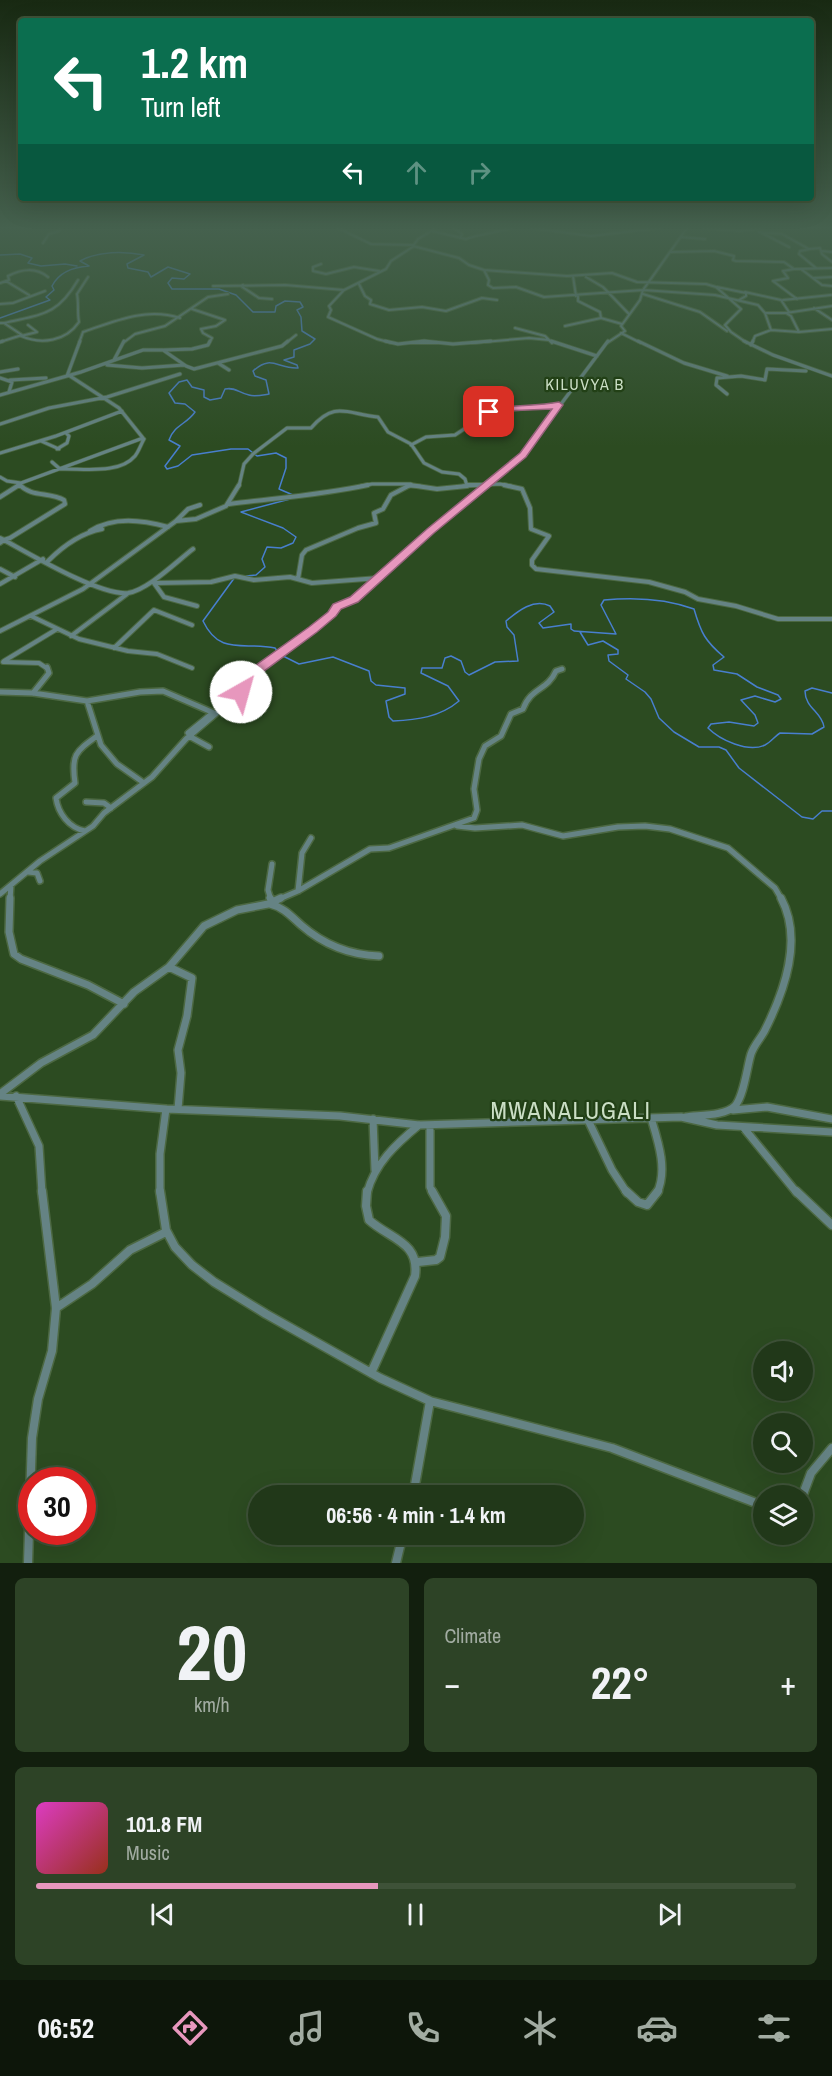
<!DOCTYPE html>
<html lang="en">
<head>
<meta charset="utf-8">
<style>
  :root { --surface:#213819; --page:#2d4326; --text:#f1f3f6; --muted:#a2aca2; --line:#3e5238; --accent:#e797bd }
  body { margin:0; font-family:"Archivo Narrow",sans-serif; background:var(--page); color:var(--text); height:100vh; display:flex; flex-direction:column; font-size:22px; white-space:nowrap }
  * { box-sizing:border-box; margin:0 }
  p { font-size:20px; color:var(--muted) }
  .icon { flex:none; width:33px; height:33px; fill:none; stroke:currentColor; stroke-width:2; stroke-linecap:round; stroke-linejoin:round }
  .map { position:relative; height:1563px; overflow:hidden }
  .drawer { display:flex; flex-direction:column; gap:15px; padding:15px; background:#121f0e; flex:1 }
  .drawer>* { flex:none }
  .hud { position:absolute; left:18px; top:18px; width:796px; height:183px; border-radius:6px; box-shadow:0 6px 24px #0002,0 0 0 2px var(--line); background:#0b6e4f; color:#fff; overflow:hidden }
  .controls { position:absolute; left:753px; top:1341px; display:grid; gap:12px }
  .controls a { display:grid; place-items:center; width:60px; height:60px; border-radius:50%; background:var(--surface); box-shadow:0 6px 24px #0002,0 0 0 2px var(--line); font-size:30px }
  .speed { position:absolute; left:18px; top:1467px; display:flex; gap:12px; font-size:30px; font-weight:700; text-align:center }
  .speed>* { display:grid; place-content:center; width:78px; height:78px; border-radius:50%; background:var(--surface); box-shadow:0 6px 24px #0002,0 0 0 2px var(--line); line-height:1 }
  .speed .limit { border:9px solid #d22; background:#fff; color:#111 }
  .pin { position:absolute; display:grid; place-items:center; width:51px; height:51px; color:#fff; margin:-26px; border-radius:12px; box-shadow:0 3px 9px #0006 }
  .me { position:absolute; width:66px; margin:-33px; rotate:38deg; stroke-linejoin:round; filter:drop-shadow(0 0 4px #0008) }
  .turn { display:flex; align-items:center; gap:21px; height:126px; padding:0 24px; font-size:27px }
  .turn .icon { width:78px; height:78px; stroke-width:2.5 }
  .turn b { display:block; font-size:42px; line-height:51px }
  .lanes { display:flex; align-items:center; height:57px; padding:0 24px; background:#0003; justify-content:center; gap:30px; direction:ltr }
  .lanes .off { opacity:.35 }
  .big { font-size:45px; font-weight:700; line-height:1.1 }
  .drawer .tile { flex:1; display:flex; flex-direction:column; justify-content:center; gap:9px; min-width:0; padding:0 21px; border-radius:9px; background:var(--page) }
  .drawer .dial { align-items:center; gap:0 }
  .dial b { font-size:78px; line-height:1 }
  .song { display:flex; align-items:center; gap:18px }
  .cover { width:72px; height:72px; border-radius:9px; background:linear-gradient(135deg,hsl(310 70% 55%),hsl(10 70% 35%)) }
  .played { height:6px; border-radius:3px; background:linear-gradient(90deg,var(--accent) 45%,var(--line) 45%) }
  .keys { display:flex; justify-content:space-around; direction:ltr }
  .heat { display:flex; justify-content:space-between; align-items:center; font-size:33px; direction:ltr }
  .drawer .tiles { flex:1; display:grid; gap:15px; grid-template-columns:1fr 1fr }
  .tile:last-child { grid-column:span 2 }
  .trip { position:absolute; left:248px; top:1485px; width:336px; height:60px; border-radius:30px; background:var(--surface); box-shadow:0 6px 24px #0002,0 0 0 2px var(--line); font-weight:700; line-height:60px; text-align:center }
  .dock { display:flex; height:96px; justify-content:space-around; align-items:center; background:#0d160a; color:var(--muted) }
  .dock .icon { width:42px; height:42px }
  .dock .selected { color:var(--accent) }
  .dock b { font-size:27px; color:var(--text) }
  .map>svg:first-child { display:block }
</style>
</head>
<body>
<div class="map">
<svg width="832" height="1563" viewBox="0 0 832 1563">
  <rect width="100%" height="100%" fill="#2c4b21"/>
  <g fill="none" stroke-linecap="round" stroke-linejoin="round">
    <path stroke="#487fce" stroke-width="1.5" d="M0 255 20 254 32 258 28 263 41 266 65 264 77 266
      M0 318 50 300 46 297 54 290 52 286C59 272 74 267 89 266L80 261C98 251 124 251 144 255L127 264 128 268 148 272 151 277 168 267 190 274 184 279 172 278 168 283 172 289H219L236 295 253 312H275L276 306 285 301 300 302 303 307 297 310 301 317 302 331 315 339 310 344 294 350V357L284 360 297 365 298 368C277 369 272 354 253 371L255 376 266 380 269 394C263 395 254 397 249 395 239 393 236 387 225 389L221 398 210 400 204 397V390L192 387 187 380 179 382 169 393 175 403 185 404 195 412C187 424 174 425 169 440L180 446 165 466 167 469 178 466 192 455 231 449H248L257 456 276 453 286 458V468L279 489 293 495
      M246 576 256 575 265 567 262 559 267 547 281 548 293 543 296 537 283 528 241 512 290 499
      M235 577 203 621C220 657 245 641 275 648L278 652
      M580 632 588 645 603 641 618 650V654L608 655 609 661 628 675 626 679 645 692 651 699 659 718 674 732 699 747H719L726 750 739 768 802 817 813 819 822 811H832
      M281 655 299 664 333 657 369 671 371 681 376 685 405 688V694L386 701 389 717 393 721C417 720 440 717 459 701L448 686 421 673 422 668H442L445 658 451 656 461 661 465 672 469 675 495 662 518 661 514 635 507 627 506 621C518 611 534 598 550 606L554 612 539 623 543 628 571 624V629L574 631 616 634 601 605 604 600C635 597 664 598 694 609 701 633 705 641 724 657L713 665 714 670 737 674 757 687 778 695 781 699 775 702 755 696 741 700 755 715 758 723 754 726 729 722 711 724 708 728C720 740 748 753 765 745 771 742 775 736 780 733L812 734 824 727C822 712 805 708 805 691L812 688 832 693"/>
    <defs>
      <path id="minor-far5" d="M338 228 371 244 413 245
        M436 228 418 239 413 246 459 258 469 265 484 270 489 280 488 285 493 288 516 287 544 297 643 290 715 295 758 305 765 313 771 330 755 336 752 343
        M454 228 462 234 460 238
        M531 228 591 236 659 228
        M704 228 740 231 764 228
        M432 231 466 239C471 236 502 231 512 228
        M759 232 782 234 809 249 820 248 822 254 832 262
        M762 233 789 247
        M681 237 705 239
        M43 243 49 234 59 231 60 228
        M810 249 800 251 799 254 816 268
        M822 251 832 252
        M671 252 714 251 734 256 733 260 736 261 784 262 794 269 783 271 788 278 773 281 797 299
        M321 264 313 267V271L326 274 354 267 379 271
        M794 269 832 268
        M801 269 822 285 832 286
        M484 270 567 276 612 273 637 282 706 284 716 287 741 309 725 325 731 332 747 343
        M573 276 576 296
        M586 277 603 287 629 314
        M813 278 832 277
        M6 281 29 295
        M0 283 9 280 8 276C21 269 36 267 48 277
        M359 284 365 296 371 300 370 304 389 310 422 307 446 311 482 298 497 300
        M243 285 241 286 259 298 272 299
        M213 286 285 285 344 290 386 269 391 261 414 246
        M717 287 746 293V296L739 300
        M344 290 329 306 331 310 328 317 377 339 392 343
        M745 292 781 300 789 312
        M643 294 700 312 727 331
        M578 296V301L600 312 601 318
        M783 300 831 295
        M0 304 13 303 45 291
        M814 308 832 320
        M192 309 225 320 216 326 201 329 203 333 212 338 209 343
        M765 313H786L832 306
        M786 313 791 316 799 332
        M0 323H4L22 335 0 342
        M4 323C42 314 57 316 78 280
        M565 326 601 318 622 324
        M515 328 545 336 552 343
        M771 330 799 332 832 329
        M621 333 641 343
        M21 336C42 345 66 341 79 322 77 312 79 304 77 294L88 277
        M21 336 37 332 28 325
        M79 343 83 332C115 321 146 307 180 318
        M123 343 135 334 165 326 208 297 228 294
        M286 343 296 335
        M411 343H439
        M472 343 529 338 549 340
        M607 343 625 331 621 326 640 300 643 290 687 228"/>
      <path id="minor-far4" d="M385 341 398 344 424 341
        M424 341 453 344 491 341
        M551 341 597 356
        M638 341 684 363 727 376
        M744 341 773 355 832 376
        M0 342 3 341
        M751 345 753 341
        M164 350 192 349 208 345 210 341
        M114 360 124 341
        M218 363 229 370
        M107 365 142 368 184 365
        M0 372 18 369
        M67 376 80 341
        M0 378 12 382 9 392
        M10 380 46 378
        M727 394 716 385 717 378 741 376 765 380 767 369 806 371
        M0 395 81 372 143 350H163L186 366 194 369 282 346 288 341
        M0 424 49 408 107 397 180 374
        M41 441 59 449
        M411 445 426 437 455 435 490 412 559 405
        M57 449 67 443 69 436 66 433
        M0 453 56 436 122 411
        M52 462 60 469C82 468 119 475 135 456 139 451 141 444 144 439
        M0 477 7 481 21 483
        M17 486 19 485
        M20 486 21 483 143 438 119 408 70 376
        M239 486 244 464 253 454 287 428H311C335 400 347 414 378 417L388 432 411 444 424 463 442 472 459 474 465 479 467 486 500 484 511 486
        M361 486 372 484H411
        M407 486H420
        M463 486H467
        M485 486 523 455 608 341"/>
      <path id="minor-far3" d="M467 485H484
        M504 485 522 489 530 508 531 529 549 536 532 560V565L536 569 649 582 685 592 698 599 736 606 778 619H832
        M0 497 19 485
        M229 504C276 498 322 495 368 485
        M176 521 188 509 200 505
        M90 531C114 516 142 520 168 527
        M0 538 4 540 10 538 65 504 64 500C50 492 31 497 20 485
        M0 543 4 540C30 554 100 596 128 593 148 590 177 561 193 549
        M48 561C63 546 81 533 102 529
        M0 569 15 577
        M298 579 302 555 306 550 358 528 376 523 374 513 383 509 391 495 410 485 437 489 467 486
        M154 583 164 597 197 606
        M156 583 211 582 235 576 254 580 290 577 312 583 379 578
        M0 584 43 559
        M31 616 79 639 128 651 157 654 192 668
        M0 631 83 589 176 521 196 519 226 506 239 485
        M71 636 127 594
        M114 648 154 610 192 625
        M4 661 57 629
        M3 662 39 663 48 669
        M259 669 332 614C339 604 349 603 358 595 400 557 443 521 486 485"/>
      <path id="minor-far2" d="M0 692 33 693 87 701 140 692 163 691 214 713
        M33 693 49 673 47 667
        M87 701 101 745 117 764 144 783
        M188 733 209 716
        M189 736 209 747
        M86 802 104 803 111 808
        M457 826 475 828 522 825 563 836 618 827 645 826 670 829 728 848 775 888 782 900
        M85 831C69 828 58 813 56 798L75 783C71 755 75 752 97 736
        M28 872 37 873 40 881
        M298 891 302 853 311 838
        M0 894 40 861 93 826 104 813 152 777 186 739 239 694 247 678 261 667
        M10 900 11 885
        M271 900 268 890 272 864
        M277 900 298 891 370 849 389 848 474 818 477 810 474 789 479 759 485 746 501 736 511 714 523 709C531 687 547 691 556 671L562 669"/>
      <path id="minor-far1" d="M10 898 9 932 14 954 21 959 88 985 124 1004
        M270 898 273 902
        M270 904C283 907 291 916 301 925 324 945 349 955 379 956
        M169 967 192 978 187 1016 178 1050 181 1073 178 1109
        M0 1094 41 1063 93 1035 134 992 169 967 204 926 237 910 268 904 281 898
        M0 1096 166 1109 340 1116 419 1125 681 1117 717 1125 832 1132
        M16 1096 39 1146 42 1193
        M733 1110 767 1107 832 1119
        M686 1117C699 1115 725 1116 735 1106 744 1096 747 1067 751 1054 754 1045 761 1038 765 1030 785 990 803 939 781 898
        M651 1118C658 1141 668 1170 657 1193
        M373 1119 375 1170
        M588 1120 612 1170 627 1193
        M430 1125V1187L433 1193
        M743 1127 797 1193
        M160 1193V1154L166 1109
        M367 1193C375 1163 396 1144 419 1125"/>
      <path id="minor" d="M160 1191 166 1230 175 1247 192 1265 214 1282 266 1314 380 1378 430 1401 413 1496
        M367 1191 366 1206 369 1220C390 1239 420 1242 415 1276L371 1373
        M626 1191 638 1202 647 1205 658 1191
        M796 1191 832 1225
        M418 1262 436 1260 440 1257 445 1237 446 1216 432 1191
        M56 1308 92 1284 130 1250 166 1232
        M430 1401 612 1448 764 1506
        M802 1497 811 1473 832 1448
        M28 1563 32 1438 38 1399 52 1351 56 1308 42 1191
        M396 1563 403 1534"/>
    </defs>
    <use href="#minor-far5" stroke="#4c6842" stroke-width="4"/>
    <use href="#minor-far4" stroke="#4c6842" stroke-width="4.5"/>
    <use href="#minor-far3" stroke="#4c6842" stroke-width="6"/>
    <use href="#minor-far2" stroke="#4c6842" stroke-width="8"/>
    <use href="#minor-far1" stroke="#4c6842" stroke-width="10"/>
    <use href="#minor" stroke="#4c6842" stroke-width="11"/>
    <use href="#minor-far5" stroke="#658384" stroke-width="2"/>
    <use href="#minor-far4" stroke="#658384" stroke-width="3"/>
    <use href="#minor-far3" stroke="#658384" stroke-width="4"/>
    <use href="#minor-far2" stroke="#658384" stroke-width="5"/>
    <use href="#minor-far1" stroke="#658384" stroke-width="7"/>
    <use href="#minor" stroke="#658384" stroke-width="8"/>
  </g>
  <linearGradient id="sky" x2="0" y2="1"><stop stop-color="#182912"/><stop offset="0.51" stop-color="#45614e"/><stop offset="1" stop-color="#45614e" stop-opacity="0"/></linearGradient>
  <rect width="832" height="447" fill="url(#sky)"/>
  <path fill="#e797bd" stroke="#96627b" stroke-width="1.5" d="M559 402 563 405 526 457 434 533 358 602 341 609 336 616 317 632 252 680 245 694H236L235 692 242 675 309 627 328 612 333 604 350 597 427 529 520 453 552 409 505 411 489 415 485 412 486 410C510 404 534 407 559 402Z"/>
  <g text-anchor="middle" stroke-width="4.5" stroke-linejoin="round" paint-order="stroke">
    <g font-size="16" letter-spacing="1.5" fill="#cbdec5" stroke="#224016">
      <text x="585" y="390">KILUVYA B</text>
    </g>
    <g font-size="24" letter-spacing="1.5" fill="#cbdec5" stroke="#224016">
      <text x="571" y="1119">MWANALUGALI</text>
    </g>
  </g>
</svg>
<div class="controls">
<a><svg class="icon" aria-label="sound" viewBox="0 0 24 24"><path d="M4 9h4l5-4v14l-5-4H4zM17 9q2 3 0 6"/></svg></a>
<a><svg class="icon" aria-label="search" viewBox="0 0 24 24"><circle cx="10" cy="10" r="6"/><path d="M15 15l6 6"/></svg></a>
<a><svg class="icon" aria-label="layers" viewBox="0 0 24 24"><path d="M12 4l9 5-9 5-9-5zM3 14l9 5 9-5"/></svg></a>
</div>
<div class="speed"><div class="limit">30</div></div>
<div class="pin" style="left:489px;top:412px;background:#d93025"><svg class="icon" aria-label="arrive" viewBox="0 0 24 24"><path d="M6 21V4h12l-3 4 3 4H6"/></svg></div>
<svg class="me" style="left:241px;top:692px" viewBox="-20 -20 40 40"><circle r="19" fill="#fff"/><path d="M0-13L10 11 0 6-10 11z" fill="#e797bd"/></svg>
<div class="trip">06:56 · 4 min · 1.4 km</div>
<div class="hud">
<div class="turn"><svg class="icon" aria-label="left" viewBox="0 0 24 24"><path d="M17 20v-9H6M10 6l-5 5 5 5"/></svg><div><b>1.2 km</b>Turn left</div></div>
<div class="lanes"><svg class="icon" aria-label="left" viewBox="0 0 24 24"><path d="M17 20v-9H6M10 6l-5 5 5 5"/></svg><svg class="icon off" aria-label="ahead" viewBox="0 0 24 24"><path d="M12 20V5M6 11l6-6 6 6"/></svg><svg class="icon off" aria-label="right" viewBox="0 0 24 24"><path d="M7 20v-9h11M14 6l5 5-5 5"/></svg></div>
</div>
</div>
<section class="drawer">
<div class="tiles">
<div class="tile dial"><b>20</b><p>km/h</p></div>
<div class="tile"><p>Climate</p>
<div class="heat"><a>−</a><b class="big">22°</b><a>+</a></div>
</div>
<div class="tile">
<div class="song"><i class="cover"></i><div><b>101.8 FM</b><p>Music</p></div></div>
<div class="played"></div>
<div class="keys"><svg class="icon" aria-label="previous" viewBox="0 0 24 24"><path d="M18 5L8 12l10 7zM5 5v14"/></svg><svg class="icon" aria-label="pause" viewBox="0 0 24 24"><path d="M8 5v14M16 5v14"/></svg><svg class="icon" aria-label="next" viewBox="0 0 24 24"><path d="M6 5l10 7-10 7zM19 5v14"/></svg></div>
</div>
</div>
</section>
<nav class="dock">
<b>06:52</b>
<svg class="icon selected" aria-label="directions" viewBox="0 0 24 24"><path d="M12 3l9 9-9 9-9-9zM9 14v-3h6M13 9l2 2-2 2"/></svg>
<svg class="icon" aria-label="music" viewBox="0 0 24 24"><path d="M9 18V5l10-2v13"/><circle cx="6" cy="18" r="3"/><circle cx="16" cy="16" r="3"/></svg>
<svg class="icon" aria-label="phone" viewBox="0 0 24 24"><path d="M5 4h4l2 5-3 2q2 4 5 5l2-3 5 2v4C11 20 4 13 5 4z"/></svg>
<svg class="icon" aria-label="climate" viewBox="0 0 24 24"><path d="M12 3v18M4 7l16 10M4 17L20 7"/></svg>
<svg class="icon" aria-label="car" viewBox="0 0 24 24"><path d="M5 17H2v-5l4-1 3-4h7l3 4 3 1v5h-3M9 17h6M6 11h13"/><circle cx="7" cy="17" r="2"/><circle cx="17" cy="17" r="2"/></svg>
<svg class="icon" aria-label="filters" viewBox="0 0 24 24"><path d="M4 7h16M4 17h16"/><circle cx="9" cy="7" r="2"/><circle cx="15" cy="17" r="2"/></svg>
</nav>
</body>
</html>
